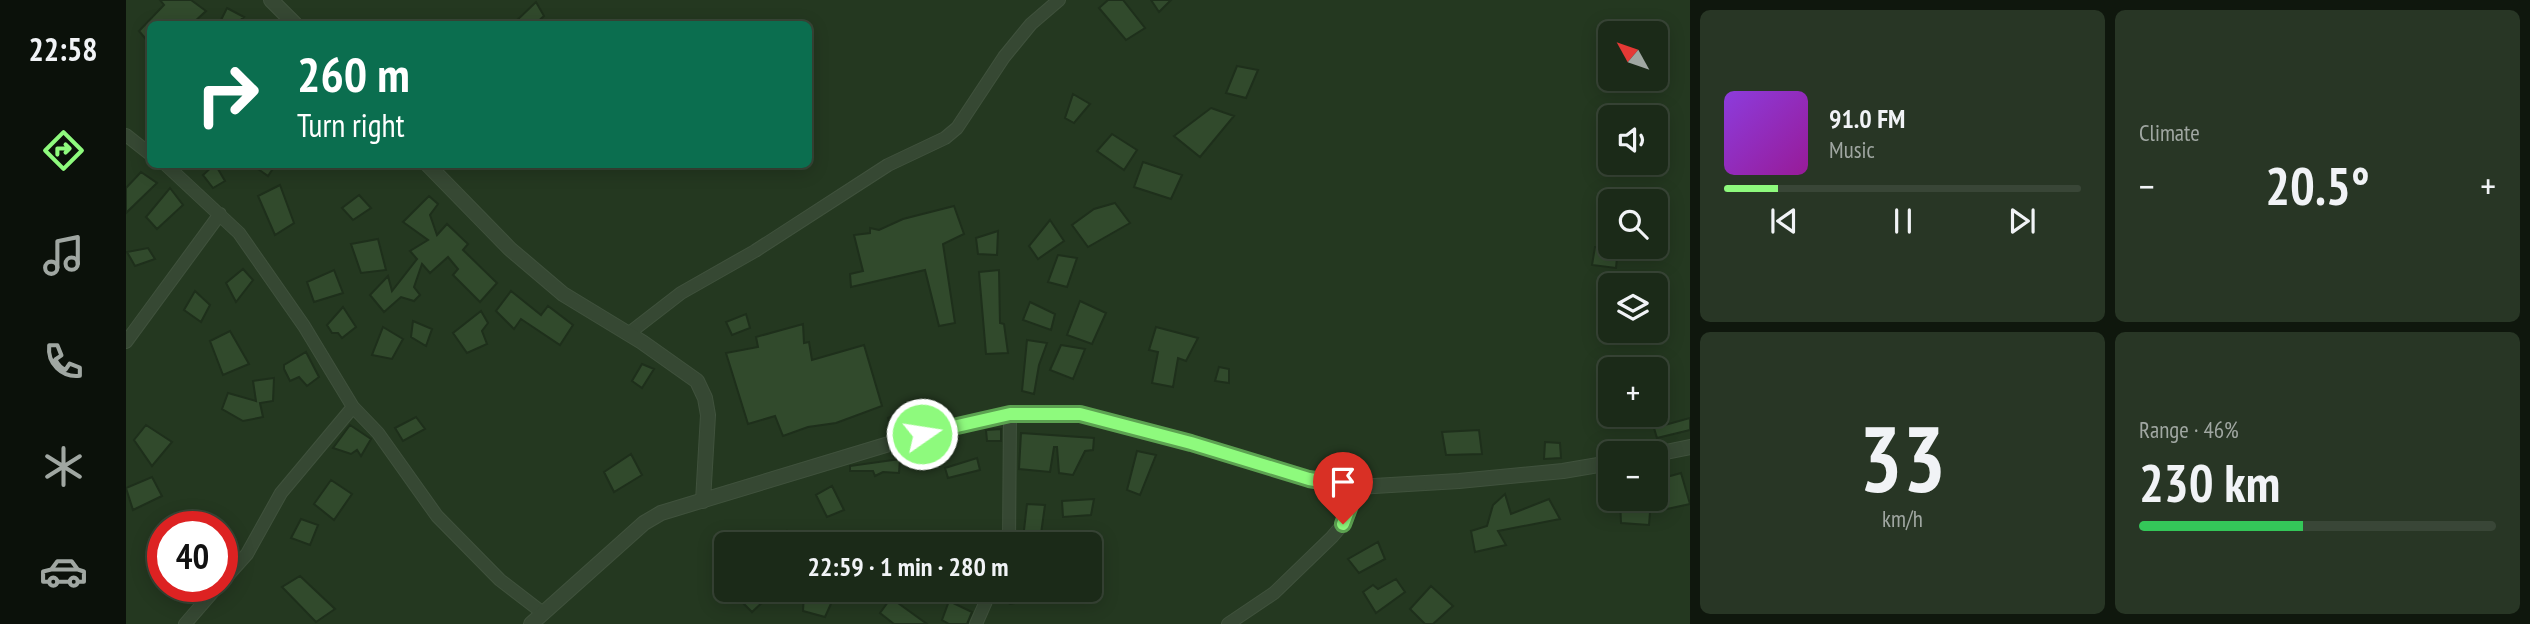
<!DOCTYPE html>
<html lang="en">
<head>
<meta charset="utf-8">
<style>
  :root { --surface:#1b2a18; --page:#283625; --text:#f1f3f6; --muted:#a0a7a2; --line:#394637; --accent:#8efa7d }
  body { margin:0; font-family:"PT Sans Narrow",sans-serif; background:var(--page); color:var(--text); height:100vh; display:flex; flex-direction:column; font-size:26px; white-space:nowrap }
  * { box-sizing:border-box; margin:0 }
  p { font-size:23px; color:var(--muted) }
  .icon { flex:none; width:38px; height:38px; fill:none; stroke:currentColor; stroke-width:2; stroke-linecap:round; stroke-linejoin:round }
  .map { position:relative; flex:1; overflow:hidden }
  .side { display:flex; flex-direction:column; gap:10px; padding:10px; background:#0f170d; width:840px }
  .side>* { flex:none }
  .banner { position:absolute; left:21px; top:21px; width:665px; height:147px; border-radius:10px; box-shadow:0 4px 18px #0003,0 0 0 2px var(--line); background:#0b6e4f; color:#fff; overflow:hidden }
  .needle { width:46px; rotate:310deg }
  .tools { position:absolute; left:1472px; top:21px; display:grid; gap:14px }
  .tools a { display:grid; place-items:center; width:70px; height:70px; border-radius:10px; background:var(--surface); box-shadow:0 4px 18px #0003,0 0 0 2px var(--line); font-size:35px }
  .speed { position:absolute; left:21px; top:511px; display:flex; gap:14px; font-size:35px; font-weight:700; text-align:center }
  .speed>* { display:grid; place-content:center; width:91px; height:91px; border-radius:50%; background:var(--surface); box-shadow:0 4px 18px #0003,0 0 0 2px var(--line); line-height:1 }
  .speed .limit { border:10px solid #d22; background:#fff; color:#111 }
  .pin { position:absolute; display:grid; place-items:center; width:60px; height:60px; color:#fff; margin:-72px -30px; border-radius:50% 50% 50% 0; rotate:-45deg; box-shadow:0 0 7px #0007 }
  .pin .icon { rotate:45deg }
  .me { position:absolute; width:77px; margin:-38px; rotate:77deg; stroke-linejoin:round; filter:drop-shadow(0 0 5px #0008) }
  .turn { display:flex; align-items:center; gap:24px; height:147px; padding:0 35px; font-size:32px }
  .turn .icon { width:91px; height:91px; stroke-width:2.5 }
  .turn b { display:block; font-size:49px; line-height:60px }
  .big { font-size:52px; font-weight:700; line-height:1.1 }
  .side .widget { flex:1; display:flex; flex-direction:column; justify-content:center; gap:10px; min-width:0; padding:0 24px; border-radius:10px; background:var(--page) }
  .side .dial { align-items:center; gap:0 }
  .dial b { font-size:91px; line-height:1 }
  .song { display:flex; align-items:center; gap:21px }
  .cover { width:84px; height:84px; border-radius:10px; background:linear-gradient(135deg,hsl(270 70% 55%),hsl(300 70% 35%)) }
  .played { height:7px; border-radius:4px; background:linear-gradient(90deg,var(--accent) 15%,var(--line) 15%) }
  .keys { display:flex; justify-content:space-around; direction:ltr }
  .heat { display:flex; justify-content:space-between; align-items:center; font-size:38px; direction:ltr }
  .charge { height:10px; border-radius:5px; background:linear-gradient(90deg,#34c759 46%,var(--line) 0) }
  .side .tiles { flex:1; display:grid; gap:10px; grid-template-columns:repeat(2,1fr) }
  .trip { position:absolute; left:588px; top:532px; width:388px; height:70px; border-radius:10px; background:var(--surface); box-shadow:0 4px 18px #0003,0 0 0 2px var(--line); font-weight:700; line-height:70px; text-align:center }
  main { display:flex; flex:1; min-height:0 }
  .menu { display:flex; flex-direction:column; width:126px; justify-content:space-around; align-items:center; background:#0b110a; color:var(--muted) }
  .menu .icon { width:49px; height:49px }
  .menu .on { color:var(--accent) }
  .menu b { font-size:32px; color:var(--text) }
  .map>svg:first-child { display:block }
</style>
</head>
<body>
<main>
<nav class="menu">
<b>22:58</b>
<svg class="icon on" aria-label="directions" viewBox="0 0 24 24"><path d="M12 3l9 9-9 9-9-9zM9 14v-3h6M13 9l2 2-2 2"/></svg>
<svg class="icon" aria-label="music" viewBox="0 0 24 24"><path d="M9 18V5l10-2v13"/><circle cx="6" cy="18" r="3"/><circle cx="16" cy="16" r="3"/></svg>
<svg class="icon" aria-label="phone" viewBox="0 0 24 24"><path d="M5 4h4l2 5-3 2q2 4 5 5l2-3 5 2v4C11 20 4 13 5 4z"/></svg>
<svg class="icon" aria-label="climate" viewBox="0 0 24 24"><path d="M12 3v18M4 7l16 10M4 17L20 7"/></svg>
<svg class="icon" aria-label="car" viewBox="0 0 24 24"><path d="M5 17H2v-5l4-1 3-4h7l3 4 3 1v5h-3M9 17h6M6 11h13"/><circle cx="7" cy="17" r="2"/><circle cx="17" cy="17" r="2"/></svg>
</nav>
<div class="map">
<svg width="1564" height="624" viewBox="0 0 1564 624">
  <rect width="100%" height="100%" fill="#243820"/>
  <path fill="#314a2c" stroke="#1e2f1b" stroke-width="2" d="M34 0H65L80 11 66 24H24V44L13 31 38 5Z
    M982 0H997L1019 28 1000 40 973 8Z
    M1025 0H1045L1033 12Z
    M410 2 418 16 409 24H387Z
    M101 8 118 17 110 24H93Z
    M1111 66 1132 70 1120 98 1100 93Z
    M947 94 964 104 948 123 939 118Z
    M1085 108 1108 116 1074 157 1048 136Z
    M986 134 1011 150 998 170 971 151Z
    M1017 162 1056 175 1045 199 1008 187Z
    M89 164 99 181 87 188 77 175Z
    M125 164H150L142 176Z
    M15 172 31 183 0 213V188Z
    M154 185 168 223 149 235 132 196Z
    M44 188 57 205 31 229 20 217Z
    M233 195 245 208 227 220 216 208Z
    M303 196 312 204 304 215 311 235 321 224 342 244 337 250 371 283 354 302 327 275 332 269 322 257 304 273 296 264 288 287 294 295 288 301 275 297 258 312 244 295 262 276 266 291 291 259 284 251 302 240 277 222Z
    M989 203 1004 223 962 247 946 225 968 209Z
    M828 206 838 234 817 244 829 323 813 326 799 270 725 287 724 274 737 271 728 235 744 233V228L753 230 777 219Z
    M924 220 938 241 912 259 903 246Z
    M872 231 871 255 852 254 850 238Z
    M252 239 260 270 235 273 225 244Z
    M1469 247H1492L1490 268 1466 265Z
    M22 248 29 259 9 266 1 252Z
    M932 255 951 258 941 287 922 282Z
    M117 269 127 280 110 302 100 283Z
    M208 270 217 293 188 302 181 282Z
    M873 270 874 323 878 324 882 353 860 354 853 272Z
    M69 291 84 305 75 322 58 310Z
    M385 291 415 315 422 306 447 325 434 345 395 319 388 329 370 311Z
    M954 301 980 313 966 344 941 335Z
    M904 302 929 314 925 330 897 320Z
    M217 307 230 327 216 338 212 333H206L201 325Z
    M355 311 362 323 356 331 361 344 341 353 327 333Z
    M620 314 624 328 606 335 600 322Z
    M287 321 306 329 300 346 285 337Z
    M677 324 678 343 683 342 686 360 738 345 756 406 710 423 682 427 657 436 649 416 622 424 600 353 632 347 630 337Z
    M257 327 277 339 266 359 246 355Z
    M1030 327 1072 338 1060 361 1052 358 1047 387 1026 383 1032 352 1023 350Z
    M104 331 123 364 97 375 84 341Z
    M901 340 921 343 913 365 908 394 896 391Z
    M935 345 959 349 947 379 924 370Z
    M180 352 193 377 181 386 173 377 164 381 158 369V365Z
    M516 364 528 369 516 388 506 381Z
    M1093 367 1103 369V383L1089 381Z
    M148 378 147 401 134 403 137 417 117 421 96 409 102 393 130 401 127 381Z
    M788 409 793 420 784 426 765 429 762 418Z
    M290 417 299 429 277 441 269 428Z
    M1564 418V430L1531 438 1528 428Z
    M20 425 46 442 26 466 8 440Z
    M224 425 245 439 235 456 231 450 225 454 207 448Z
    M875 429V441H861L860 430Z
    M1353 430 1356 454 1320 455 1316 432Z
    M895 433 968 438 967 450 959 451 947 475 933 473 931 447H928L924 472 893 469Z
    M1419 442 1434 443 1435 458 1418 459Z
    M1011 451 1030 455 1014 495 1001 490Z
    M505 454 516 475 488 492 478 472Z
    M851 458 854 470 822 478 819 468Z
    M774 459 773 473 757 472 749 476 747 471H724V466Z
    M1555 473 1564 504 1541 509 1537 478Z
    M26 477 36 496 7 510 0 488Z
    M205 480 226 494 208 520 188 504Z
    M706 486 718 510 701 517 690 495Z
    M1379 494 1385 514 1423 499 1434 519 1372 531 1380 545 1349 552 1345 531 1361 526 1367 505Z
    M968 499 965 515 937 517 936 501Z
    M1525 499 1523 525 1495 523 1494 500Z
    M901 504 919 505 914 541 897 539Z
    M175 519 192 525 184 545 165 538Z
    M661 531 675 544H648Z
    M1252 542 1259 559 1233 573 1222 559Z
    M174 576 209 609 190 622 156 587Z
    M1270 579 1279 592 1250 613 1237 592 1247 585 1252 589Z
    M1305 586 1327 606 1307 624H1299L1284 609Z
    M617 590H630L639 600 626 612 611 597Z
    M874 590H903L899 601 884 604 872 596Z
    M678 593 708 597 699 617 677 611Z
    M765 598 801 624H768L754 613Z
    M823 601 846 612 841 624H823L816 620Z"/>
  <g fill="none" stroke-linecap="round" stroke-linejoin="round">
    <defs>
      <path id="minor" d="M0 135 24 154
        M39 164 113 233 178 326 227 407 252 433 311 516 374 580 417 613
        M502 334 555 293 629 251 762 165 819 138 831 128 878 57 905 24 933 0
        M0 342 94 214
        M883 544 884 414
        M96 582 121 554 155 493 227 407
        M59 624 92 586
        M850 624 865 590
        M1102 624 1148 593 1206 537 1217 524 1231 487"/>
      <path id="tertiary" d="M145 0 169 24
        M301 164 384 249 437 294 516 342 571 381 579 398 582 415 577 501
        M1530 454 1564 447
        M405 624 518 523 535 513 796 434 884 414H954L1065 443 1183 479 1231 487 1333 481 1437 471 1484 463"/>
    </defs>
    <use href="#minor" stroke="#40523d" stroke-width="14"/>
    <use href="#tertiary" stroke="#40523d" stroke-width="16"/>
    <use href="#minor" stroke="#364833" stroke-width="12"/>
    <use href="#tertiary" stroke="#364833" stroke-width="14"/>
  </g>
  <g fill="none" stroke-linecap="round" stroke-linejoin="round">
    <defs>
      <path id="route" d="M796 434 884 414H954L1065 443 1183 479 1231 487 1217 524"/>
    </defs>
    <use href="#route" stroke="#5ca251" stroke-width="18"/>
    <use href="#route" stroke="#8efa7d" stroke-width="12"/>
  </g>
</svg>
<div class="tools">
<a><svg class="needle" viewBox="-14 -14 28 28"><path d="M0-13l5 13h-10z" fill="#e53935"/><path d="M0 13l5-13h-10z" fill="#a0a7a2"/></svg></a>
<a><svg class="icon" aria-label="sound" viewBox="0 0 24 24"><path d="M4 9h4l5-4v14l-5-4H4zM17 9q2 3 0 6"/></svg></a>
<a><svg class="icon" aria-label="search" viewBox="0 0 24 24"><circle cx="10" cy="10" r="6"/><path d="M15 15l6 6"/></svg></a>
<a><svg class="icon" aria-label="layers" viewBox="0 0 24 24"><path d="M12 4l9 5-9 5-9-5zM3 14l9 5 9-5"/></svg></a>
<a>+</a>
<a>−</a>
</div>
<div class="speed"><div class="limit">40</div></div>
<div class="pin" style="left:1217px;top:524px;background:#d93025"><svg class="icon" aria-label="arrive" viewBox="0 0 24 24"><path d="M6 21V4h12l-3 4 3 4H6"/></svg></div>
<svg class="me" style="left:796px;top:434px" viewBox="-20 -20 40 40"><circle r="17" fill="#8efa7d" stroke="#fff" stroke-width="3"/><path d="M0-11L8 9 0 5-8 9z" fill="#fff"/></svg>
<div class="trip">22:59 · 1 min · 280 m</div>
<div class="banner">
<div class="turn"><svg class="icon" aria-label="right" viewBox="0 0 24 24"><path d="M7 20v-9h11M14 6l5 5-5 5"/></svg><div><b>260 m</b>Turn right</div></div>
</div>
</div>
<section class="side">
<div class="tiles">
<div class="widget">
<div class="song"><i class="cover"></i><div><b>91.0 FM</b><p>Music</p></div></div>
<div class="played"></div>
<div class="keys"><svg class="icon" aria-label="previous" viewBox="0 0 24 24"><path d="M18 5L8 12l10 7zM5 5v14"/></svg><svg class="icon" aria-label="pause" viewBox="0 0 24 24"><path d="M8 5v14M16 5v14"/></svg><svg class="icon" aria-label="next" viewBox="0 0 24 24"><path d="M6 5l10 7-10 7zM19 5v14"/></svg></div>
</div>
<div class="widget"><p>Climate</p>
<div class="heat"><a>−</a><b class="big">20.5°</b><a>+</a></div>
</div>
<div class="widget dial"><b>33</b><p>km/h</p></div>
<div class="widget"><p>Range · 46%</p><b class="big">230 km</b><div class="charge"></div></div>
</div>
</section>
</main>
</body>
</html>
